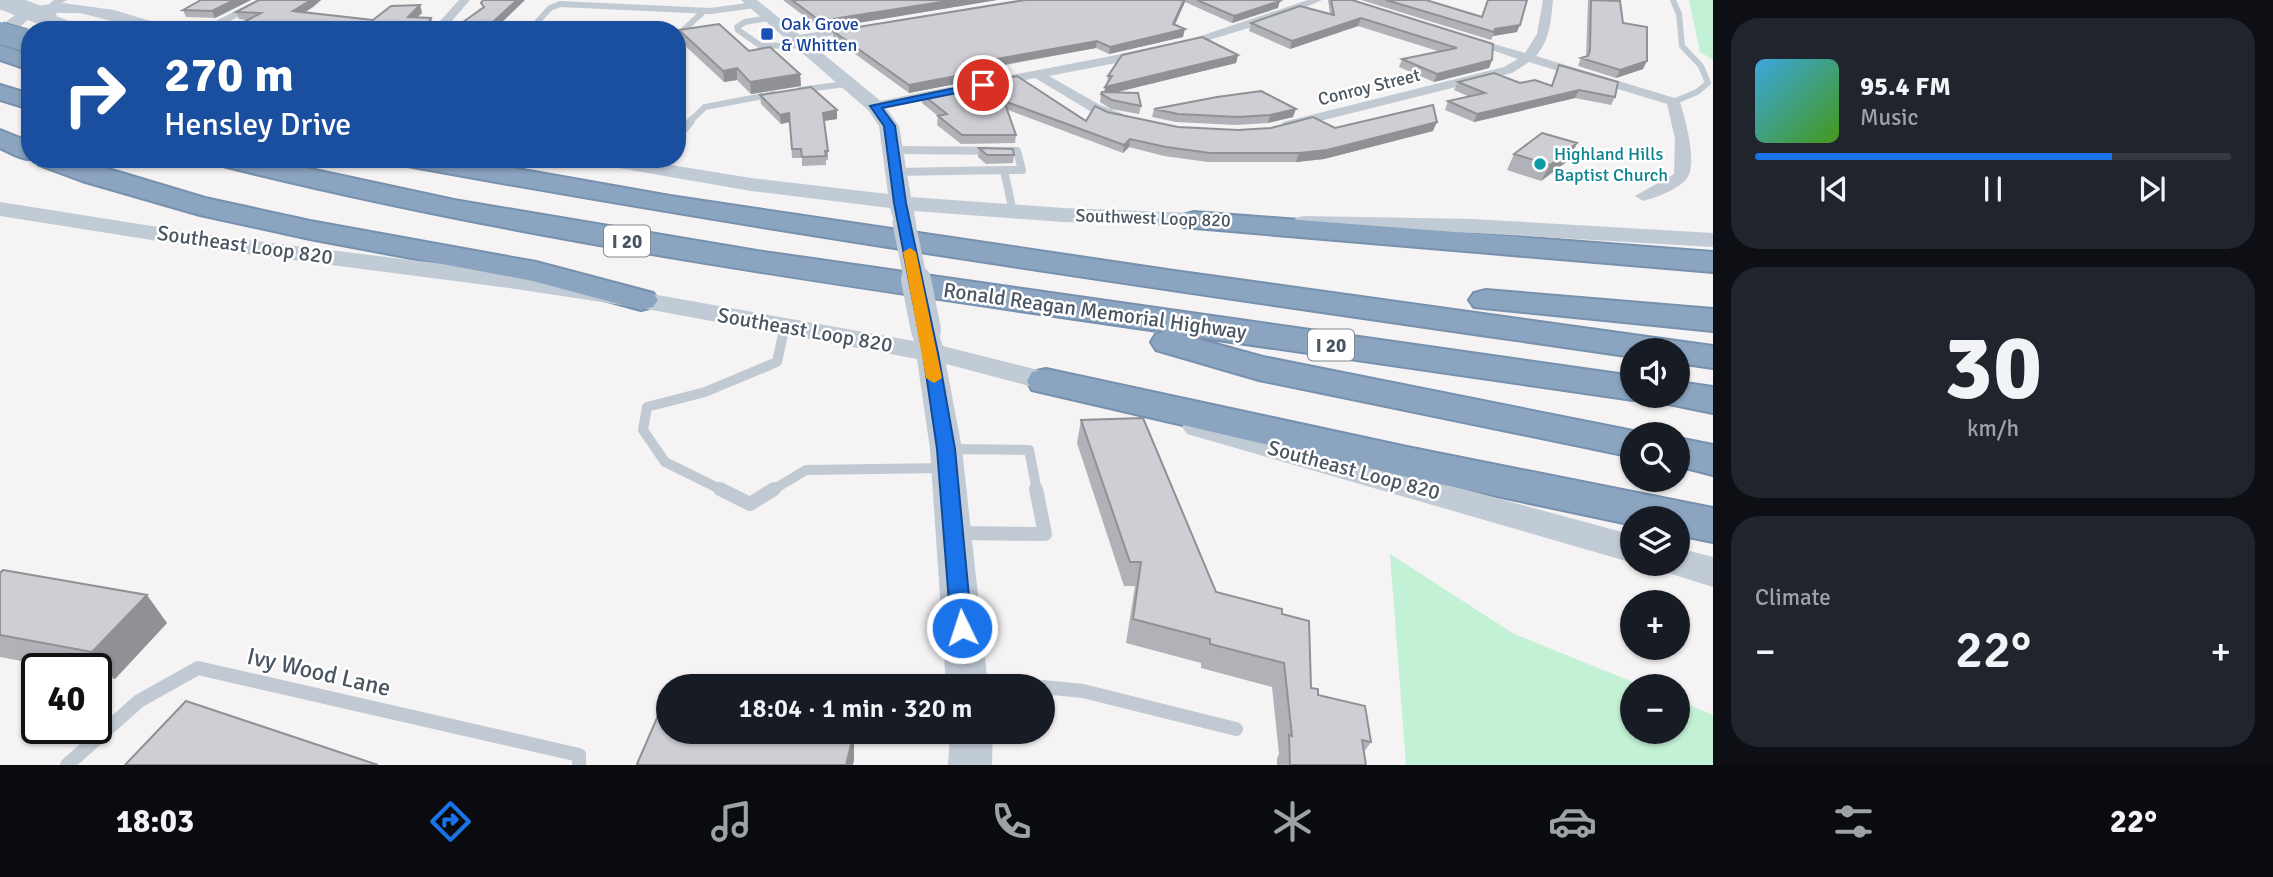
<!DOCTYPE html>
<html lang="en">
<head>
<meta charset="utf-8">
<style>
  :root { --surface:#171b24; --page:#20242c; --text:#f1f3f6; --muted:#9ea1a6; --line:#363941; --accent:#1a73e8 }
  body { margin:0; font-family:Signika,sans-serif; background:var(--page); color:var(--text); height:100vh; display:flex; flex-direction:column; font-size:26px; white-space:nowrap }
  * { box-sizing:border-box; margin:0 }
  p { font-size:23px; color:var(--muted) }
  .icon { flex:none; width:38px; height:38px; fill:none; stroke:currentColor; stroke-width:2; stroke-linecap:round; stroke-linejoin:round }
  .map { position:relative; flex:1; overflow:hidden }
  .sheet { display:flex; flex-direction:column; gap:18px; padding:18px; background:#0d0f14; width:560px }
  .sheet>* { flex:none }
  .banner { position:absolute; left:21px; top:21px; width:665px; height:147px; border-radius:28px; box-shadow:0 2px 5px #0004; background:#1a4fa0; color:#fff; overflow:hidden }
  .fabs { position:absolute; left:1620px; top:338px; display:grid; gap:14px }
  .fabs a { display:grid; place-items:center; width:70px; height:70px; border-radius:50%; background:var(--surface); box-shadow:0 2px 5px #0004; font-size:35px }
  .speed { position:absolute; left:21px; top:653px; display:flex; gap:14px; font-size:35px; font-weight:700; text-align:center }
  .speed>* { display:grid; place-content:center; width:91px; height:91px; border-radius:50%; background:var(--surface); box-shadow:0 2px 5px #0004; line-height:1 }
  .speed .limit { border:4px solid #111; border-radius:10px; background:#fff; color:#111 }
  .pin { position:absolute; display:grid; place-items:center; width:60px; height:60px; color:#fff; margin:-30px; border:4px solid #fff; border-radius:50%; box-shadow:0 2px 7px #0007 }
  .me { position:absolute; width:77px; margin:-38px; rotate:356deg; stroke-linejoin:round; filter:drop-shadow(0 0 5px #0008) }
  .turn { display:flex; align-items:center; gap:24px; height:147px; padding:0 28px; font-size:32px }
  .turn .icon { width:91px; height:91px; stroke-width:2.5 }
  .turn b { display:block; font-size:49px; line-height:60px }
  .big { font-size:52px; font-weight:600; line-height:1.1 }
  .sheet .card { flex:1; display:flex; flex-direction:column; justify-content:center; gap:10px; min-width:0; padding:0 24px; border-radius:28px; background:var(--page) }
  .sheet .dial { align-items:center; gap:0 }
  .dial b { font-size:91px; line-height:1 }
  .song { display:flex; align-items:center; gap:21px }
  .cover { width:84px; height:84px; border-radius:10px; background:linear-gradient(135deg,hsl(200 70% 55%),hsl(100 70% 35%)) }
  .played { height:7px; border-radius:4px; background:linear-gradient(90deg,var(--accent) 75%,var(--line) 75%) }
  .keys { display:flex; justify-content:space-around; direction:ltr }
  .heat { display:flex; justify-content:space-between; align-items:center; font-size:38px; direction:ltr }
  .trip { position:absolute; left:656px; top:674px; width:399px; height:70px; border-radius:35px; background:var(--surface); box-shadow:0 2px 5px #0004; font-weight:600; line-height:70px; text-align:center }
  .menu { display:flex; height:112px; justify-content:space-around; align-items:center; background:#090b0e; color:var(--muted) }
  .menu .icon { width:49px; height:49px }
  .menu .active { color:var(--accent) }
  .menu b { font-size:32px; color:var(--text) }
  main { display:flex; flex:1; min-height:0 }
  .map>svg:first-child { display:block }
</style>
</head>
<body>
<main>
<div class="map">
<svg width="1713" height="765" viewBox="0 0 1713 765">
  <rect width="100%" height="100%" fill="#f5f3f3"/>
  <path fill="#c3f1d5" d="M1689 0H1713V60L1700 52Z
    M1390 554 1514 634 1643 686H1633V732H1678V700L1713 715V765H1406Z"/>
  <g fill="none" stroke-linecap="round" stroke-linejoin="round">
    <defs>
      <path id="highway" d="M0 45 30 55V70L0 60Z
        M0 85 30 94V109L0 100Z
        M0 130 30 142V159H33C22 160 11 153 0 148Z
        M36 159H75L205 198 310 221 536 262 653 293 658 300 653 307 641 310 533 281 310 239 200 215 82 181 39 165Z
        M216 159H264L454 200 757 251 1633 376V396L1647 397 1633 400 1183 335 1263 357 1648 434H1633V457L1259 380 1156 350 1151 342 1156 334 1165 332C848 286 530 243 219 165Z
        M400 159H461L670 196 1174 271 1713 346V368L1678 363V350H1633V357C1225 298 818 241 413 167L403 165Z
        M1194 212 1713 252V272L1183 227 1179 221 1183 215Z
        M1486 290 1713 309V331L1474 307 1469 300 1474 293Z
        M1046 369 1407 447 1713 508V542L1678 535V518H1633V525L1407 477 1032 390 1027 381 1032 372Z
        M1678 382 1713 387V413L1664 403 1659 396H1678Z
        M1678 438 1713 445V475L1678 466Z"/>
    </defs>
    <use href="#highway" stroke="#7690ad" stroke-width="4"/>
    <path stroke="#c1cad2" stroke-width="6" d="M1673 0 1679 14 1682 46 1701 66 1708 83 1697 92 1673 102
      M768 18 745 22 737 27 738 30 761 46 800 45
      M530 30 550 8 560 4 711 11 754 5
      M677 36 704 11
      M800 90 846 84
      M689 122 705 107 774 94"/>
    <path stroke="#c1cad2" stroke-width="8" d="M677 138 691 121
      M893 150 1017 151 1022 170H1004
      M896 172 1004 170 1013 212"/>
    <path stroke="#c1cad2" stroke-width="10" d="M949 449 1029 450 1037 491
      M724 491 665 462 643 430 647 407 705 392 777 362 785 325
      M771 491 806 470 945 468"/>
    <path stroke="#c1cad2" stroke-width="14" d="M720 489 750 504 774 489
      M957 533 1045 534 1036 489
      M976 681 1035 686
      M1043 687 1083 691 1236 729
      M67 765 139 701 198 668 579 755V765"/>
    <path fill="#c1cad2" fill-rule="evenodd" d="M54 0H67L54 7 49 4Z
      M257 0H270L213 30H198Z
      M459 0H470L444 30H432Z
      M1308 0H1322L1278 19 1180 49 1174 45Z
      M1543 0H1553C1551 20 1550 40 1536 56L1678 99 1680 102C1685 119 1698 163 1687 178 1678 190 1657 197 1643 201L1635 196 1674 174 1675 139 1667 104 1529 62 1512 73 1288 129 1281 125 1283 122 1504 67 1518 59 1460 39 1466 36 1525 53 1537 34Z
      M860 25 866 28 864 30 793 42 787 39 793 36Z
      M1148 49 1152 50V56L1049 76 1100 105 1123 114 1125 117 1118 121 1090 111 1035 78 991 87 985 83 991 79Z
      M949 87 956 91 954 94 875 110 868 106 875 102Z"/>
    <path fill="#c1cbd6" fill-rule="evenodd" d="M741 0H757L882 102 899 126 911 197 1063 208 1220 214 1228 216 1232 221 1228 226 1220 228 1063 222 914 211 916 223 912 228H896L890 208 751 191 590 163 587 159H634L751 178 888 194 879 126 868 110Z
      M63 3 114 10 170 27 172 30H147L80 13H46L30 18 6 39 0 41V27C21 8 34 5 63 3Z
      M48 13 85 27 87 30C70 30 53 30 40 18L42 15Z
      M0 202 215 236 509 272 641 292 914 341 913 335 917 329 927 327 937 329 943 346 1078 380 1082 387 1078 394 1067 396 946 364 962 449 988 686H946L930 449 917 359 641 308 509 288 215 250 0 216Z
      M1304 216 1473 219 1713 233V247L1473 233 1296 228 1292 223 1296 218Z
      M1198 417 1633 535V563L1187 434 1182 427 1187 420Z
      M1678 548 1713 557V587L1665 572 1660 564H1678Z
      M950 732H993L992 765H948Z"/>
    <use href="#highway" fill="#8ba5c1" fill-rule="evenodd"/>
    <defs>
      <path id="highway-bridge" d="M0 33 25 40"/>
    </defs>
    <use href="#highway-bridge" stroke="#7690ad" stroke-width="24" stroke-linecap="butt"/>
    <path stroke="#c1cbd6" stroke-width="18" d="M0 0 48 18"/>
    <path stroke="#c1cbd6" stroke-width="23" d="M904 223 916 282"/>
    <path stroke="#c1cbd6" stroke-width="30" d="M916 280 926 330"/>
    <use href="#highway-bridge" stroke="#8ba5c1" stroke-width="22"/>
  </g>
  <path fill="#b0b2b7" d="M201 0H251L215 18 186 17 183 10Z
    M259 0H321L313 7 305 12 373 20 420 5 422 13 417 17 433 25 430 30H230V29L248 20 239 19 236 12Z
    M783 0H997L821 29Z
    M1025 0H1276L1278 8 1232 23 1185 2 1175 24 1183 37 1109 54 1096 48 1000 66 1002 75 909 93 833 38V31Z
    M1328 0H1352L1492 60 1489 68 1434 82 1399 67 1402 59 1441 52 1358 26 1290 49 1249 31 1251 23 1330 14Z
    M1361 0H1426L1517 32 1493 36 1491 40Z
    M1588 0H1614L1623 23 1643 69 1616 78 1578 66 1581 58 1586 57Z
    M679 30 749 51 800 74 801 86 751 94 737 80 724 82 680 41Z
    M1238 55 1236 63 1114 93 1141 106 1139 114 1111 109 1100 102 1101 94 1105 92 1107 84 1108 76Z
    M1559 65 1615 97 1611 105 1575 98 1474 122 1445 110 1448 101 1470 97 1454 90 1458 82 1520 83 1551 86Z
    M1017 76 1086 121 1107 112 1178 127 1238 130 1335 128 1433 131 1324 159 1296 162H1208L1164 156 1129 147 1123 153 1008 110 1016 135 1015 143 961 144 937 125 938 116 922 103 923 95Z
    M760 95 837 119 824 121 828 151V160H826V165L802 166V158H792L790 122 781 124 761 104Z
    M1217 97 1293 117 1268 123 1236 125 1176 122 1152 117 1154 109Z
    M1577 143 1569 160 1541 181 1507 170 1514 154Z
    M979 148 1014 155 1013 163 986 164 978 157Z
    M1081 420 1216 592 1282 614 1311 688 1371 742 1364 752 1366 765H1277V758L1279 754 1272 687 1201 668V663L1126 643 1135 586H1124L1077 443Z
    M0 573 167 623 115 679 96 676V668H60L0 657Z"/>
  <path fill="#909195" d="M234 0H251L215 18 212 11Z
    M311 0H321L313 7 296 18 293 11Z
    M517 0H525L494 30H484Z
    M954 0H997L821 29 820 21Z
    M1184 0H1186L1185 2 1172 31 1173 24Z
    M1280 1 1278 8 1232 23 1234 16Z
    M420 5 422 13 410 24 408 17Z
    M431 18 433 25 430 30H412Z
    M1361 18 1358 26 1290 49 1292 41Z
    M1520 25 1517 32 1493 36 1495 29Z
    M1185 29 1183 37 1109 54 1110 47Z
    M1097 41 1096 48 990 67 991 60Z
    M1238 55 1236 63 1104 95 1105 87Z
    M1492 60 1489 68 1434 82 1437 74Z
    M1647 61 1643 69 1616 78 1620 70Z
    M1003 67 1002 75 909 93V85Z
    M737 68V80L724 82 723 71Z
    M800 74 801 86 751 94 750 82Z
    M1579 90 1575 98 1474 122 1477 114Z
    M1296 109 1293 117 1268 123 1270 115Z
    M837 110V119L823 121V113Z
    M789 113 790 122 781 124 780 115Z
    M1437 122 1433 131 1324 159 1296 162 1299 153Z
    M1130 139 1129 147 1123 153 1124 145Z
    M1577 143 1569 160 1541 181 1550 165Z
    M147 595 167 623 115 679 92 652Z
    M854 733V760L853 765H846Z"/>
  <path fill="#cdcfd5" stroke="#909195" stroke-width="2" d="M201 0H234L212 11 183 10Z
    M259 0H311L293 11 373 20 391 6 420 5 408 17 431 18 428 23 412 30 230 29 261 13 236 12Z
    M483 0H517L484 30H452L484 7 481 3Z
    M792 0H954L820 21Z
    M1025 0H1184L1173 24 1185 29 1110 47 1097 41 991 60 1003 67 909 85 833 31Z
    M1197 0H1276L1280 1 1234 16Z
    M1331 0H1352L1493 44 1492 60 1437 74 1402 59 1457 48 1361 18 1292 41 1251 23 1300 6 1334 15Z
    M1386 0H1426L1482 17 1488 0H1527L1520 25 1495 29 1494 32Z
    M1591 0 1620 1 1623 23 1647 27V61L1620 70 1581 58 1588 56 1590 50Z
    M719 24 749 51 770 47 800 74 750 82 737 68 723 71 679 30Z
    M1202 37 1238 55 1105 87 1112 76H1108L1122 55Z
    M1559 65 1618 82 1615 97 1579 90 1477 114 1448 101 1485 93 1458 82 1494 73 1520 83 1535 80 1552 86Z
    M1017 76 1086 121 1095 106 1107 112 1178 127 1238 130 1271 128 1313 117 1335 128 1433 105 1437 122 1327 150 1299 153H1210L1166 147 1130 139 1124 145 1004 101 1016 135H962L938 116 947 114 923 95Z
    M811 87 837 110 823 113 828 151H825L826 156 802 157 801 149H792L789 113 780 115 760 95Z
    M1261 91 1296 109 1270 115 1238 117 1178 114 1154 109 1217 97Z
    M1102 92 1138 93 1141 106 1112 100 1101 94Z
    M1542 133 1577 143 1550 165 1514 154Z
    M979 148 1013 149 1014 155H987Z
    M1143 418 1216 592 1282 609V614L1309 621 1311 688 1318 689V695L1365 706 1371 742 1362 740 1366 765H1290L1289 735 1292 736 1284 663 1210 644V639L1133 619 1141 562H1130L1081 420Z
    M3 570 147 595 92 652 0 635V573Z
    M667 695H668V732H844L854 733 846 765H641L637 764Z
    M186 701 378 765H125Z"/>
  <path fill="#1a73e8" stroke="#114b97" stroke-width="2" d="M983 82H987V87L882 108 895 126 906 203 938 353 955 449 972 628 969 634 962 637 955 634 951 628 937 449 923 353 894 203 884 126 870 106Z"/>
  <path fill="#f59e0b" d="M910 248 916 252 942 378 934 383 926 378 903 252Z"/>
  <rect fill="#1a4fb4" stroke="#fff" stroke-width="2.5" x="760" y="27" width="14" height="14" rx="3.5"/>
  <circle fill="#0f9aa8" stroke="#fff" stroke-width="2.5" cx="1540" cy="164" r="7"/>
  <g text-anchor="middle" stroke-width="5" stroke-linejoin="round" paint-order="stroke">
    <g font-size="18" fill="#164399" stroke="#fff" text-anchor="start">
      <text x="781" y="30">Oak Grove<tspan x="781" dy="21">&amp; Whitten</tspan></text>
    </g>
    <g font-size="18" fill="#4a5661" stroke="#fff">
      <text transform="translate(1369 87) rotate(-14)" y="6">Conroy Street</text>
      <text transform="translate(1153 218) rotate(2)" y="6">Southwest Loop 820</text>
    </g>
    <g font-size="18" fill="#0d838f" stroke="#fff" text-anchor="start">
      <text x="1554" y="160">Highland Hills<tspan x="1554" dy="21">Baptist Church</tspan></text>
    </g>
    <g fill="#fff" stroke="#808990" stroke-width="2">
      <rect x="604" y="225.5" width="46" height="31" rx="5"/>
      <rect x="1308" y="329.5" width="46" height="31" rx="5"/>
    </g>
    <g font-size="19" font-weight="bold" fill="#4a5661">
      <text x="627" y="248">I 20</text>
      <text x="1331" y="352">I 20</text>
    </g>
    <g font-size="21" fill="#4a5661" stroke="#fff">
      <text transform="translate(245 245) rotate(8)" y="7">Southeast Loop 820</text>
      <text transform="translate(1095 311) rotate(8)" y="7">Ronald Reagan Memorial Highway</text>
      <text transform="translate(805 330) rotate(10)" y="7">Southeast Loop 820</text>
      <text transform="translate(1354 470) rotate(15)" y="7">Southeast Loop 820</text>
    </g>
    <g font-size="24" fill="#4a5661" stroke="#fff">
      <text transform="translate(319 672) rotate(13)" y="8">Ivy Wood Lane</text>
    </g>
  </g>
</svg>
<div class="fabs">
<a><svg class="icon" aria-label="sound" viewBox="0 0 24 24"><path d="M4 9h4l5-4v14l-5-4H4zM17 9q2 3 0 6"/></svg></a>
<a><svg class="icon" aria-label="search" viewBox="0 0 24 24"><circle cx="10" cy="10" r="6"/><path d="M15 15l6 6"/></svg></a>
<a><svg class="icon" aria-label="layers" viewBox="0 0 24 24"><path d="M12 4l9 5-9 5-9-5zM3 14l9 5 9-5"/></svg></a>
<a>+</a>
<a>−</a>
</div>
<div class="speed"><div class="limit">40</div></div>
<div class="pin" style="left:983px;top:85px;background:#d93025"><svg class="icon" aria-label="arrive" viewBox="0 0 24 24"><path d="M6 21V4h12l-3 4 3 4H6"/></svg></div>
<svg class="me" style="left:962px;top:628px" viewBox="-20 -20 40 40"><circle r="17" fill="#1a73e8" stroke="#fff" stroke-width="3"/><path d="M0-11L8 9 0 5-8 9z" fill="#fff"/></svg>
<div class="trip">18:04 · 1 min · 320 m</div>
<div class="banner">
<div class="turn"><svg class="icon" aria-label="right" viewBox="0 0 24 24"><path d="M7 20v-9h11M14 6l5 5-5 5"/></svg><div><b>270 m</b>Hensley Drive</div></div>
</div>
</div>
<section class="sheet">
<div class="card">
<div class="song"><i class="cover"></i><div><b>95.4 FM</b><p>Music</p></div></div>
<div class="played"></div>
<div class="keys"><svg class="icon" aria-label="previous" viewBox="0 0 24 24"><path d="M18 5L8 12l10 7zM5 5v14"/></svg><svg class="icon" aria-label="pause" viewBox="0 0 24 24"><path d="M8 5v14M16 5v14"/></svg><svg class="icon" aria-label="next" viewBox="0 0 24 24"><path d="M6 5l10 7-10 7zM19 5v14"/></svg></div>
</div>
<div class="card dial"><b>30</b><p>km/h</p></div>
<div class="card"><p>Climate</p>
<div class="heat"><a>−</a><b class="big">22°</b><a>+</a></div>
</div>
</section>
</main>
<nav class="menu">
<b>18:03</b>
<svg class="icon active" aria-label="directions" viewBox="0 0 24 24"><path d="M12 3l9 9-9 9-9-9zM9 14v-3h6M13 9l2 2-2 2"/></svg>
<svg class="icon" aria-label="music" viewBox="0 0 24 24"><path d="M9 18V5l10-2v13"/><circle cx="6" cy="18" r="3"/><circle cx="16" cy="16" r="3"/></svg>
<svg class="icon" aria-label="phone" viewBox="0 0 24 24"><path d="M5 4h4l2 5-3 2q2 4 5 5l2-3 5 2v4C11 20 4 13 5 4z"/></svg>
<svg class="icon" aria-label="climate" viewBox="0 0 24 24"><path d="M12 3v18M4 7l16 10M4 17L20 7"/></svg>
<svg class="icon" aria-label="car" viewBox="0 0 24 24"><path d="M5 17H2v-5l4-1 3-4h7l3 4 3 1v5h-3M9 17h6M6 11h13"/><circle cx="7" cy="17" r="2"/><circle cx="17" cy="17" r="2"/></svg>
<svg class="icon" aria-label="filters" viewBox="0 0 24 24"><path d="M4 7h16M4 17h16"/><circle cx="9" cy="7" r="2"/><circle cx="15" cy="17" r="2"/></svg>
<b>22°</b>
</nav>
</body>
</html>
